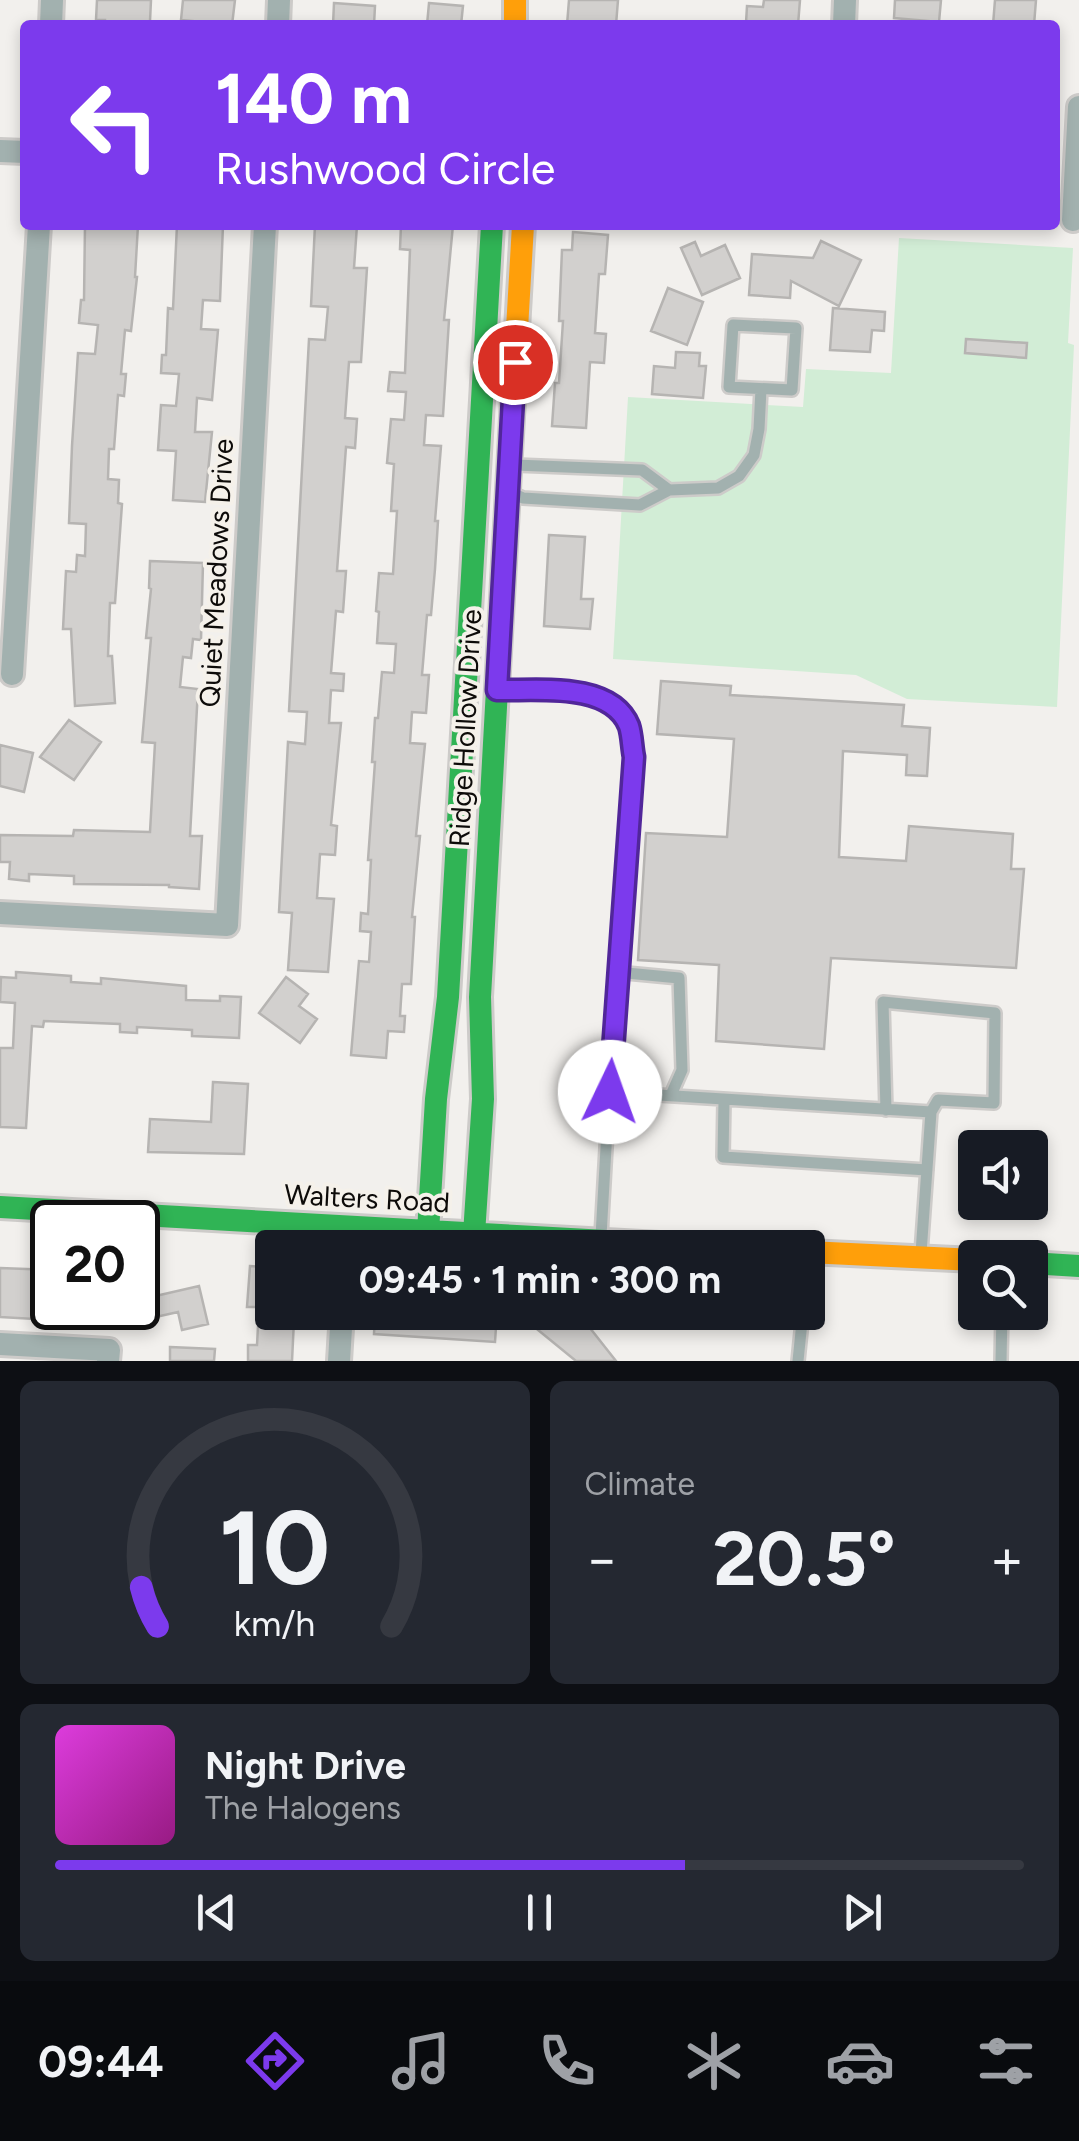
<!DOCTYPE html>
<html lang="en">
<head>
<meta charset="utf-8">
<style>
  :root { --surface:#171b24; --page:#242831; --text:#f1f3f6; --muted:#9ea1a6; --line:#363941; --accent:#7c3aed }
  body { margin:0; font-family:Figtree,sans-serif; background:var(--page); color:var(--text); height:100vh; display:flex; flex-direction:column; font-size:38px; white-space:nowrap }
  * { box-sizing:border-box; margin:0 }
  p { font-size:32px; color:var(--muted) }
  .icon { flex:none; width:55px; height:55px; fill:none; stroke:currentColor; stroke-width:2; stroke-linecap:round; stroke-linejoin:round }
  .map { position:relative; height:1361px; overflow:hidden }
  .sheet { display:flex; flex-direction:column; gap:20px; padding:20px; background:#0d0f14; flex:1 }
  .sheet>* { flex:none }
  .top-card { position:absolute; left:20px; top:20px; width:1040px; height:210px; border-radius:10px; box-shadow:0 5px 15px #0003; background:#7c3aed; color:#fff; overflow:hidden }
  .tools { position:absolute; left:958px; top:1130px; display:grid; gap:20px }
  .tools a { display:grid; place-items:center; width:90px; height:90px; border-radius:10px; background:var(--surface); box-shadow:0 5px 15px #0003; font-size:50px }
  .speed { position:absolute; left:30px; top:1200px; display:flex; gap:20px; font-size:50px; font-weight:700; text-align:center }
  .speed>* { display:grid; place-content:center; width:130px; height:130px; border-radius:50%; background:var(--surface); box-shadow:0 5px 15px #0003; line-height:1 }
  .speed .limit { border:5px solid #111; border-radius:15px; background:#fff; color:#111 }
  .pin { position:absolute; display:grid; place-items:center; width:85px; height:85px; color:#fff; margin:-42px; border:5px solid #fff; border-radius:50%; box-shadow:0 2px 10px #0007 }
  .me { position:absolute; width:110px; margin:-55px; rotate:3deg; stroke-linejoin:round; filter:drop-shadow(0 0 8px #0008) }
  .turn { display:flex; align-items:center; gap:35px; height:210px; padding:0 30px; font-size:45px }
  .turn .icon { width:130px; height:130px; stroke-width:2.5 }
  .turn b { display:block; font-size:70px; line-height:85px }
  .big { font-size:75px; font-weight:700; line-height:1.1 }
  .sheet .card { flex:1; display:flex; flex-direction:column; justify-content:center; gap:15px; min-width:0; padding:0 35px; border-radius:15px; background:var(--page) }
  .sheet .dial { align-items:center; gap:0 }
  .dial svg { height:260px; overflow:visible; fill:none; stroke:var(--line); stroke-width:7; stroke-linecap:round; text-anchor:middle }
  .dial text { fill:var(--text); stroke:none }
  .song { display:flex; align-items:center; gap:30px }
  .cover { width:120px; height:120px; border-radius:15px; background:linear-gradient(135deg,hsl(300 70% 55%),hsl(310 70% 35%)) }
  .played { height:10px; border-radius:5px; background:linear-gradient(90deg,var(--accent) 65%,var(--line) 65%) }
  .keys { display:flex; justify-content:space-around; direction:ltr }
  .heat { display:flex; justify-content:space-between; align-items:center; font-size:55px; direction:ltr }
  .sheet .tiles { flex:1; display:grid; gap:20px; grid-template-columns:1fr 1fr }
  .card:last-child { grid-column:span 2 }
  .trip { position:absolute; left:255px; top:1230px; width:570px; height:100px; border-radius:10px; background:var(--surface); box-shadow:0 5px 15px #0003; font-weight:700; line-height:100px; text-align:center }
  .menu { display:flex; height:160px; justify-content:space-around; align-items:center; background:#090b0e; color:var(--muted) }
  .menu .icon { width:70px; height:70px }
  .menu .on { color:var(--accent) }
  .menu b { font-size:45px; color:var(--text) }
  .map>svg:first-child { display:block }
</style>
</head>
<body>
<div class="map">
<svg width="1079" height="1361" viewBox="0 0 1079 1361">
  <rect width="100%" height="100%" fill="#f2f0ed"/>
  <path fill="#d2edd6" d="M899 238 1073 248 1068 343 1074 345 1057 707 907 699 856 675 613 659 628 397 803 407 806 369 891 373Z"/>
  <path fill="#d2d0ce" stroke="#b6b4b2" stroke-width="2.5" d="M97 0H151L150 21 105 25V20H96Z
    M183 0H235L232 25H202V22L181 20Z
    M569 0H618L616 25H567Z
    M764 0H800L798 25 746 23 747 6 763 7Z
    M895 0H941L939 22 894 18Z
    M995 0H1036L1034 25H993Z
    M334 3 375 6 374 25H333Z
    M429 3 463 6 461 25H427Z
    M85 225H138L135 277H137L131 331 125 330 121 374H126L124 396 118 395 114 449H109L108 479 119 480 118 503 122 504 115 603H110L108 656H112L115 703 75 706 71 629H63L66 571 76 572 77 555 85 556 86 524 69 523 72 446 78 353 95 354 98 325 79 323 81 300H84Z
    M177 225H223L220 301 203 300 201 329 218 330 212 400 197 398 195 432H212L205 502 173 500 176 451 158 450 161 405 176 406 179 374 161 373 162 355H166L168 308 173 309Z
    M315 225H357L354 268H367L361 362H349L345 418 357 419 355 448 346 447 337 571H346L343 612 336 611 331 673 344 674 343 691 331 690 329 723H341L331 825 337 826 335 855 320 854 317 898 334 899 328 972 288 970 292 913 279 912 288 742 305 744 307 712 289 711 309 339 325 340 328 307 311 306Z
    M401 225H453L444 320H449L443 416 426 415 424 445 441 446 435 521H438L435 569 431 615H427L422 675H429L426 713 412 712 410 743 425 744 416 836H420L412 917H415L411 984H402L400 1016H405L404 1032 388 1031 386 1058 351 1055 359 961 369 962 371 932 360 931 361 913 368 914 371 860H368L375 762H372L375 718H378L382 672 394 673 396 644 377 643 379 612 376 611 379 573 393 574 397 511H391L394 464 387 463 391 419 404 420 406 392 388 391 390 372 405 373 410 250 400 249Z
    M573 232 608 235 605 274H599L595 333 606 334 604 363 590 362 586 428 552 426 555 383H559L563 321H559L562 250H572Z
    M821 241 861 260 839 306 791 281 790 298 749 295 752 254 813 258Z
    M695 242 701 256 725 245 740 278 702 295 681 248Z
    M668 288 703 302 687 345 651 331Z
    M833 308 885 312 884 331 872 330 870 352 830 350Z
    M966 339 1027 343 1026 358 965 353Z
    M676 352 700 353 699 366H706L703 398 652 394 654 366 675 368Z
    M549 535 585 537 581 599H593L590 629 544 626Z
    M150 561 203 563 201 640 193 639 191 658 183 657 180 687 198 689 190 836H202L199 889 169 887V885L74 884V876L29 874V881L9 879 10 862H0V835L73 836 74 830 150 832 155 743 142 742 151 638H146L151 589 149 588Z
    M661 681 731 686 730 695 904 705 902 726 930 728 927 776 906 775 907 755 843 751 839 857 906 861 909 826 1013 834 1011 869H1024L1016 968 831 958 824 1049 716 1041 719 965 638 960 646 833 727 837 734 739 657 734Z
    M69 720 101 742 74 780 40 757Z
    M0 745 33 753 24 792 0 786Z
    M16 972 71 976V982L101 984V978L186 986V1000L220 1001V996L241 997 239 1038 192 1036V1030L137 1027V1033L120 1032V1024L44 1021 43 1027 32 1026 26 1128 0 1127V1048H13L15 1003 0 1002 1 977 16 978Z
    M286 977 308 994 299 1006 317 1019 300 1043 259 1013Z
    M213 1082 248 1084 244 1154 148 1152 150 1119 211 1122Z
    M250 1266 272 1268V1319L294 1320 292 1361H248V1345H257L259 1307H247Z
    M0 1268 52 1270V1320L0 1317Z
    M199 1286 208 1324 182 1330 178 1312 138 1321V1300Z
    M375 1312H497L495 1342 374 1334Z
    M516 1312H581L589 1319 586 1323 616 1361H576Z
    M170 1347 215 1349 214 1361H170Z"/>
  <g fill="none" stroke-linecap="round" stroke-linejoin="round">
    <defs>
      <path id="lane" d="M733 325 796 328 792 390 729 387Z
        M515 465 642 470 669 490
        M510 492 523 498 640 505 669 490 718 488 739 476 754 455 759 429 761 389
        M502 690C541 691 610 682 629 725 633 734 632 747 634 757L616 972 601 1236
        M616 972 679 978 682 1070 671 1095
        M610 1092 931 1112
        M724 1100 723 1157 927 1170
        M886 1110 883 1002 995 1013 994 1103 938 1100 931 1112 921 1253
        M798 1361 803 1312
        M1001 1361 1002 1312"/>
      <path id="street" d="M51 25 52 0
        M278 25 279 0
        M844 25 845 0
        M0 151 25 152
        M1073 220 1079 107
        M12 674 39 225
        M0 913 227 925 265 225
        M0 1344 109 1350 108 1361
        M339 1361 342 1312"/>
      <path id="fast" d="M0 1207 731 1248
        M428 1232 436 1099 448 997 492 225
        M474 1234 483 1099 480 997 514 381
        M1030 1263 1079 1266"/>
      <path id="slow" d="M515 0V25
        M514 381 523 225
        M808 1252 975 1260"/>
    </defs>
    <use href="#lane" stroke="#cdcbc9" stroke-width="16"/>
    <use href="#street" stroke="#cdcbc9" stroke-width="28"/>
    <use href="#fast" stroke="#cdcbc9" stroke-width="28"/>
    <use href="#slow" stroke="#cdcbc9" stroke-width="28"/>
    <use href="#lane" stroke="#a2b1af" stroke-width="11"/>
    <use href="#street" stroke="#a2b1af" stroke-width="22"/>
    <use href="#fast" stroke="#30b455" stroke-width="22"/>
    <use href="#slow" stroke="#ff9f0a" stroke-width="22"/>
  </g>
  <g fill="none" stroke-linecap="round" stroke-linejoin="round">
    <defs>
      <path id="route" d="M515 362 497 690C536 691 611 681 629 726 632 735 632 748 634 757L610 1092"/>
    </defs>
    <use href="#route" stroke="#51269a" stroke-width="25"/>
    <use href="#route" stroke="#7c3aed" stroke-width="18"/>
  </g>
  <g text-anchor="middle" stroke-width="8" stroke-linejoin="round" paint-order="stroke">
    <g font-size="28" fill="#0d0b09" stroke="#f5f1ea">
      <text transform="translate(216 573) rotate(-87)" y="10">Quiet Meadows Drive</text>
      <text transform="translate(465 728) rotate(-87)" y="10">Ridge Hollow Drive</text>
      <text transform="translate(367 1198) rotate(3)" y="10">Walters Road</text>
    </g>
  </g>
</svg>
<div class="tools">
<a><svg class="icon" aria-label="sound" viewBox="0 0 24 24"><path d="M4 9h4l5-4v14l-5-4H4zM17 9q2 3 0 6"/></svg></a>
<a><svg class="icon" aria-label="search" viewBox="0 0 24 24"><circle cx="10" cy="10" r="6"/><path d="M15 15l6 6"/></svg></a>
</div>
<div class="speed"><div class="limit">20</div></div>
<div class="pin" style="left:515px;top:362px;background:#d93025"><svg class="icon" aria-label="arrive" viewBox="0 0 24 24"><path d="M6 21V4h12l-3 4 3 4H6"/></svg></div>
<svg class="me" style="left:610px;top:1092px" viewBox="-20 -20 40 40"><circle r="19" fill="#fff"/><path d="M0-13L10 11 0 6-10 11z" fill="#7c3aed"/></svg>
<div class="trip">09:45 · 1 min · 300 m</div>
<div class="top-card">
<div class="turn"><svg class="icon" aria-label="left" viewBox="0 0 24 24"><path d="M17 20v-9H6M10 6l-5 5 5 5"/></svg><div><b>140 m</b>Rushwood Circle</div></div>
</div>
</div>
<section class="sheet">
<div class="tiles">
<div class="card dial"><svg viewBox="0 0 100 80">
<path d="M14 69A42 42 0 1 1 86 69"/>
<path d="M14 69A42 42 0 0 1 9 57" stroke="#7c3aed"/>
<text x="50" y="56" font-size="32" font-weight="700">10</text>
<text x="50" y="72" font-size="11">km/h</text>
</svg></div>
<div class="card"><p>Climate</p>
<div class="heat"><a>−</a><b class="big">20.5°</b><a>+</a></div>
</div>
<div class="card">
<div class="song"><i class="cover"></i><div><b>Night Drive</b><p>The Halogens</p></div></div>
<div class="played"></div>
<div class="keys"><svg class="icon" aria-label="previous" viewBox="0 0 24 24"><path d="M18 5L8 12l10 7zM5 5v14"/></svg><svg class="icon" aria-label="pause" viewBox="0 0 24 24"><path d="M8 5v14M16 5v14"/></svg><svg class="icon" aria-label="next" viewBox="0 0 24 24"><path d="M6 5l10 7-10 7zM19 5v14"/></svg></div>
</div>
</div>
</section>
<nav class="menu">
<b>09:44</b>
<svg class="icon on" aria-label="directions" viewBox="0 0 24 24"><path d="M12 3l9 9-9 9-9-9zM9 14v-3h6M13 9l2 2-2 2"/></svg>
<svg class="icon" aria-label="music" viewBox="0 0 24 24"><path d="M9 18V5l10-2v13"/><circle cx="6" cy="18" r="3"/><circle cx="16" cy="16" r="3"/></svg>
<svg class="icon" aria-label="phone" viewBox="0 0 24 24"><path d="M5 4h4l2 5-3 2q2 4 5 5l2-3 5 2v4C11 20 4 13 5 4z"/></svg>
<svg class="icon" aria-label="climate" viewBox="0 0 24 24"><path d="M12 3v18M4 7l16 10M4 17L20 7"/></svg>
<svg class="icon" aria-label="car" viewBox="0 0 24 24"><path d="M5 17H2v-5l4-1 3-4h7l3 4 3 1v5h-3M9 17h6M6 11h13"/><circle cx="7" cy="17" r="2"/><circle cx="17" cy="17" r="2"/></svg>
<svg class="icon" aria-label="filters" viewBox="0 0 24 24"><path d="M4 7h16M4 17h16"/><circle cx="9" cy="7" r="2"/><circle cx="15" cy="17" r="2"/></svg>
</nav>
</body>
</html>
